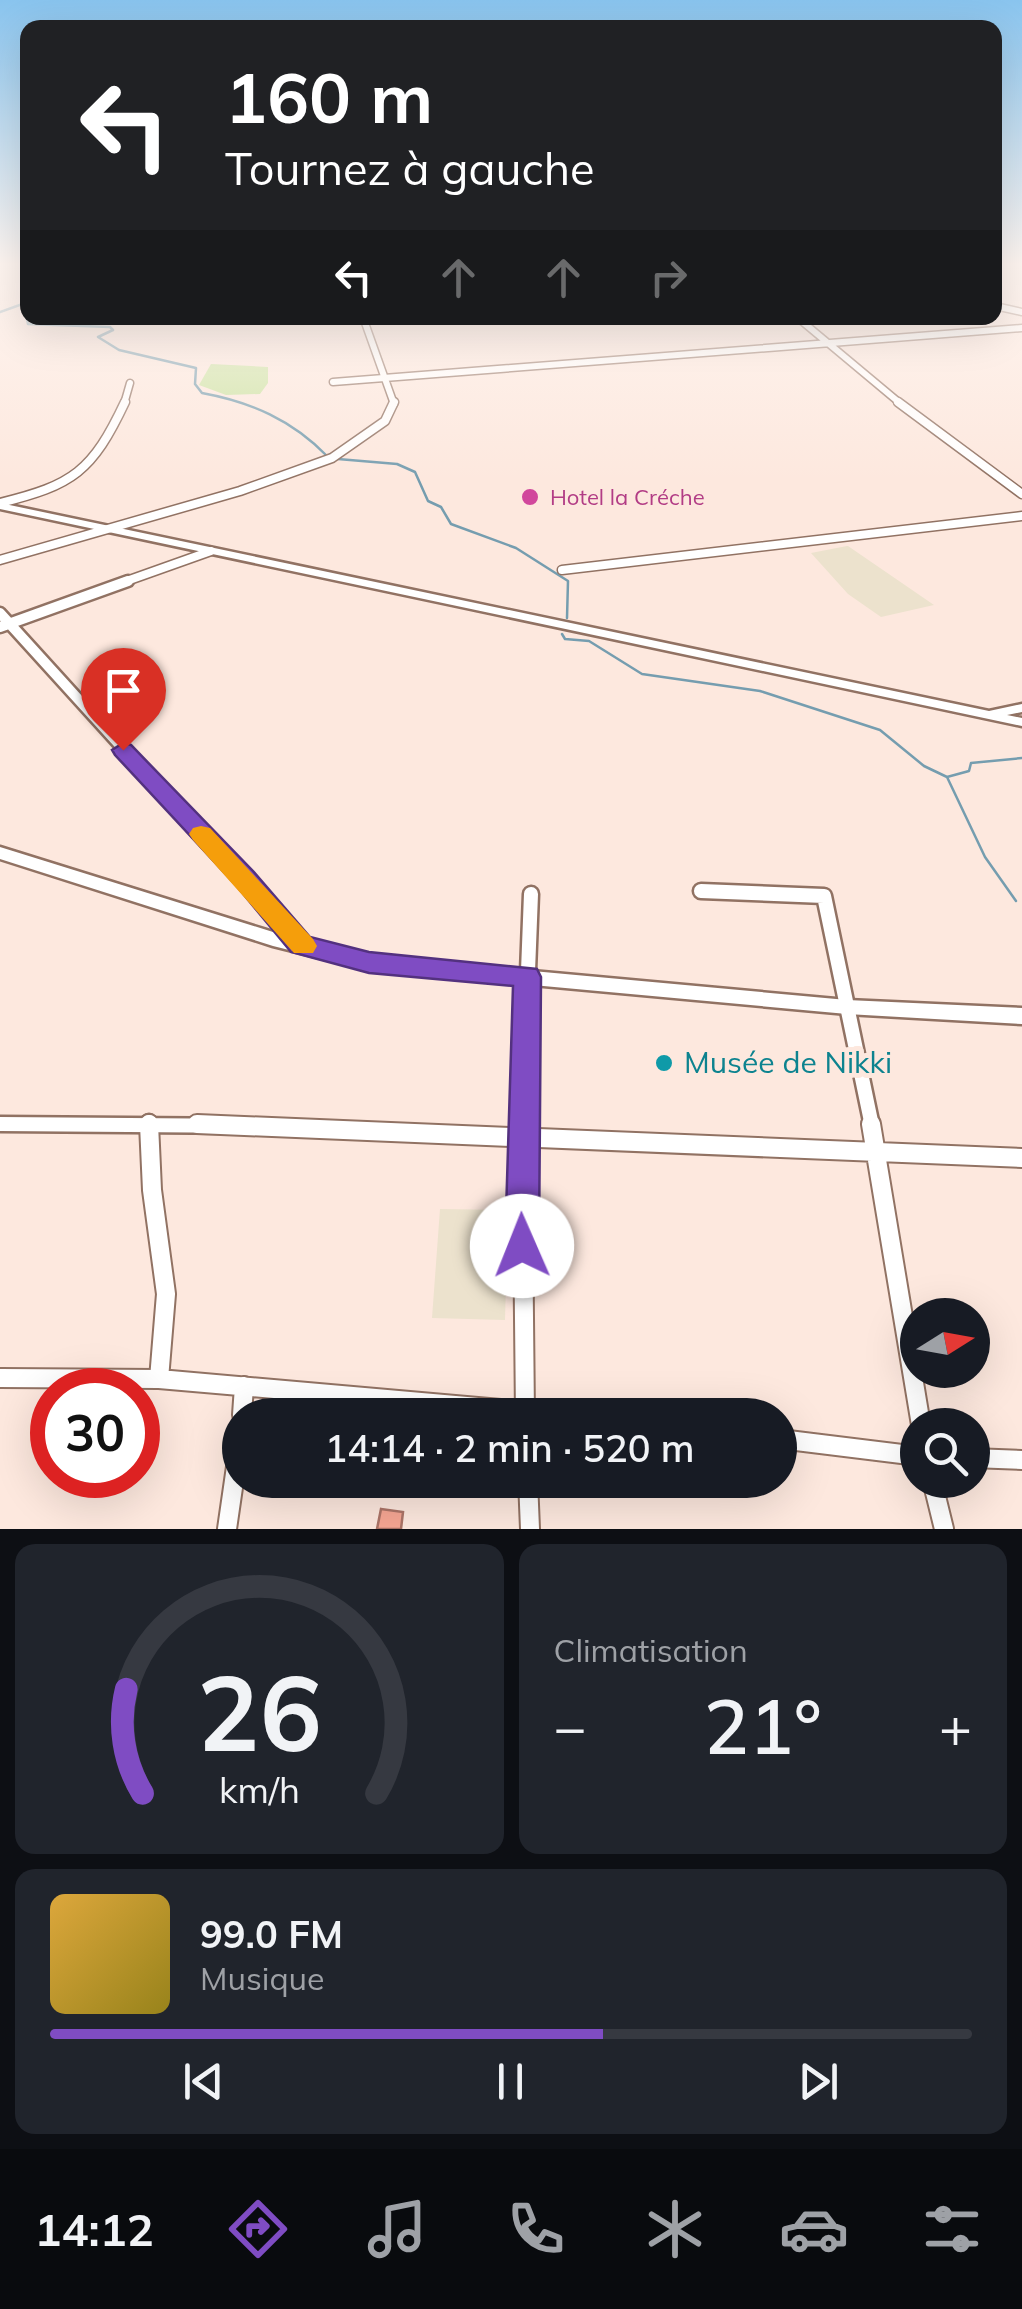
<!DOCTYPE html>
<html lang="fr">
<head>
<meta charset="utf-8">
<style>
  :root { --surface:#171b24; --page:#20242c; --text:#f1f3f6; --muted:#9ea1a6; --line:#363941; --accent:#7f4cc3 }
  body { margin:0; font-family:Mulish,sans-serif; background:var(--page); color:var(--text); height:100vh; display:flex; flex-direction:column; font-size:38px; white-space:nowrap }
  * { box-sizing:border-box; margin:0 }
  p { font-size:32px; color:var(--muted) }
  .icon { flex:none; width:55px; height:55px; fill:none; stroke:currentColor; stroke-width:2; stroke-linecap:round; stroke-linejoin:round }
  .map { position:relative; height:1529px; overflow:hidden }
  .side { display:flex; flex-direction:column; gap:15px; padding:15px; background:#0d0f14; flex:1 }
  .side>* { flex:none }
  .banner { position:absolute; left:20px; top:20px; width:982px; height:305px; border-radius:20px; box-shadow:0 10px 40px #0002; background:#202124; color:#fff; overflow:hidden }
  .needle { width:65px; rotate:79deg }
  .tools { position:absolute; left:900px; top:1298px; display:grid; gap:20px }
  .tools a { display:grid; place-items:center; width:90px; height:90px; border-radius:50%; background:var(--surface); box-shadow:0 10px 40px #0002; font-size:50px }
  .speed { position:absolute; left:30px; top:1368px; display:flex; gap:20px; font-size:50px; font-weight:700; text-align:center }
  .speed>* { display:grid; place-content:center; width:130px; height:130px; border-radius:50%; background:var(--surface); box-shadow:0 10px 40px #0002; line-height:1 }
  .speed .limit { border:15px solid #d22; background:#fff; color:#111 }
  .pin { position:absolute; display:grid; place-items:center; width:85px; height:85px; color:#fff; margin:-102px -42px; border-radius:50% 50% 50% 0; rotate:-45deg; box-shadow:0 0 10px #0007 }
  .pin .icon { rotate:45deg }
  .me { position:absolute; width:110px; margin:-55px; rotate:359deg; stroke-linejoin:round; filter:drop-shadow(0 0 8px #0008) }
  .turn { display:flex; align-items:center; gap:35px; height:210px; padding:0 40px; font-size:45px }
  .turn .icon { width:130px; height:130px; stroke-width:2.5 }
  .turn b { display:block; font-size:70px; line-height:85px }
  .lanes { display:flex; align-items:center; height:95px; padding:0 40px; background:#0003; justify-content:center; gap:50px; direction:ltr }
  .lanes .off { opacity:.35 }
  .big { font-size:75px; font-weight:600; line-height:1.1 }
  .side .tile { flex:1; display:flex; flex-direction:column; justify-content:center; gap:15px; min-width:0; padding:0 35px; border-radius:20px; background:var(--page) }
  .side .dial { align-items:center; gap:0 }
  .dial svg { height:260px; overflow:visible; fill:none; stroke:var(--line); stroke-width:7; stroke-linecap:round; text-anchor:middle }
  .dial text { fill:var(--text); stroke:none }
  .song { display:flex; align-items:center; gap:30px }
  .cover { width:120px; height:120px; border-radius:15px; background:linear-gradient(135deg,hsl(40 70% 55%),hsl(50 70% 35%)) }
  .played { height:10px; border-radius:5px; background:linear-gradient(90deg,var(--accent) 60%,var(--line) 60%) }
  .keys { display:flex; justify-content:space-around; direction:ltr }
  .heat { display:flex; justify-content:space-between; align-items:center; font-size:55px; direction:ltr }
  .side .tiles { flex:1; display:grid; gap:15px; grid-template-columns:1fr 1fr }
  .tile:last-child { grid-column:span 2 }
  .trip { position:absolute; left:222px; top:1398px; width:575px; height:100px; border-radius:50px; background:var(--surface); box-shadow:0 10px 40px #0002; font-weight:600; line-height:100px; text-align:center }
  .tab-bar { display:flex; height:160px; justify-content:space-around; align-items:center; background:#090b0e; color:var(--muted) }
  .tab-bar .icon { width:70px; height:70px }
  .tab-bar .on { color:var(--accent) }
  .tab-bar b { font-size:45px; color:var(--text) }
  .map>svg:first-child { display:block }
</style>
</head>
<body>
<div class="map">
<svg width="1022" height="1529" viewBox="0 0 1022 1529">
  <rect width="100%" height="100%" fill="#fde8de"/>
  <path fill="#ece2cd" d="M847 546H848L934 605 881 617 848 594 811 553Z
    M440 1209 508 1210 505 1320 432 1318Z"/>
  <path fill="#cbe3a1" d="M211 364 268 367V383L260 394 226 395 199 385Z"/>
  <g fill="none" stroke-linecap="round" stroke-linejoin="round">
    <path stroke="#759daf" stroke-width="2.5" d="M24 304 28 324 110 327 113 330 98 337 119 350 196 368 195 384 202 393C251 402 292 420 327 456
      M0 312 28 302
      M338 459 397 464 415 472 428 501 441 507 451 524 516 548 568 581 567 618
      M562 634 565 639 589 641 642 674 760 691 880 730 924 766 947 777 985 857 1016 901
      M947 777 969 771 971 763 1022 758"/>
  </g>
  <path fill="#f6a693" stroke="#ac7467" stroke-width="2.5" d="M381 1509 403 1512 401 1529H377Z"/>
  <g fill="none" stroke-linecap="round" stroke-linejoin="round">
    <defs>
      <path id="minor-far4" d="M995 306 1022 312
        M798 318 901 404
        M364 320 394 404
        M333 382 1022 328
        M124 404 130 383"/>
      <path id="minor-far3" d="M898 402 1022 494
        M0 503C73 485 92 472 125 402
        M0 560 240 491 332 458 385 421 394 402
        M562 570 1022 516
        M121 583 211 551"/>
      <path id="minor-far2" d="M0 613 186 818
        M0 627 128 581"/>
      <path id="minor-far1" d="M184 816 301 945
        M701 891 824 896 872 1126
        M149 1122V1126
        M0 1124 258 1126
        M522 1126 531 894"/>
      <path id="minor" d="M149 1124 152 1190 166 1294 159 1379
        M197 1124 1022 1158
        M522 1124 525 1415
        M871 1124 921 1425
        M0 1378 159 1379 571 1415
        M242 1415 244 1386
        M780 1439 918 1456
        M972 1458 1022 1460
        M528 1480 530 1529
        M932 1480 944 1529
        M227 1529 240 1439"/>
      <path id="tertiary" d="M0 503 989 711 1022 704V712L1007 715 1022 718V726L0 509Z"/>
      <path id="secondary" d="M0 847 273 932 369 956 847 1000 1022 1008V1024L847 1014 369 970 273 946 0 859Z"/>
    </defs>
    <use href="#minor-far4" stroke="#917263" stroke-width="9"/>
    <use href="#minor-far3" stroke="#917263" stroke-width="11"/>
    <use href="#minor-far2" stroke="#917263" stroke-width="15"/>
    <use href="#minor-far1" stroke="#917263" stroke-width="19"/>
    <use href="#minor" stroke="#917263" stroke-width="22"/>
    <use href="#tertiary" stroke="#917263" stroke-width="5"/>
    <use href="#secondary" stroke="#917263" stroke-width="5"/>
    <use href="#minor-far4" stroke="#fff" stroke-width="6"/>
    <use href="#minor-far3" stroke="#fff" stroke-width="8"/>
    <use href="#minor-far2" stroke="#fff" stroke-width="10"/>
    <use href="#minor-far1" stroke="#fff" stroke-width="14"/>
    <use href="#minor" stroke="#fff" stroke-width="18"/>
    <use href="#tertiary" fill="#fff" fill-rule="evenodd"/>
    <use href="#secondary" fill="#fff" fill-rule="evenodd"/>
  </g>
  <linearGradient id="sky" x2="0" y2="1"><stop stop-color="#89c4ee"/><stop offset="0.55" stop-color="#fef5f0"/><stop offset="1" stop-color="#fef5f0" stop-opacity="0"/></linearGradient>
  <rect width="1022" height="480" fill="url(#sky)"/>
  <path fill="#7f4cc3" stroke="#53317f" stroke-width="2.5" d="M123 743 131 745 253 871 310 937 369 952 537 969 541 977 539 1246 534 1258 522 1263 510 1258 505 1246 513 986 369 973 291 952 235 884 115 755 112 750Z"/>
  <path fill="#f59e0b" d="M201 826 210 828 313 939 317 946 313 953H294L193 840 189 834 193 828Z"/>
  <circle fill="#d1479c" stroke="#fde8de" stroke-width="4" cx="530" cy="497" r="10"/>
  <circle fill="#0f9aa8" stroke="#fde8de" stroke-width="4" cx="664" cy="1063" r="10"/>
  <g text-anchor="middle" stroke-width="10" stroke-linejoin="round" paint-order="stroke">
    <g font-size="22" fill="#b23c85" stroke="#fde8de" text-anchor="start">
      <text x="550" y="505">Hotel la Créche</text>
    </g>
    <g font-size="30" fill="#0d838f" stroke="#fde8de" text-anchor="start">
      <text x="684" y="1073">Musée de Nikki</text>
    </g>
  </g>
</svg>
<div class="tools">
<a><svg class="needle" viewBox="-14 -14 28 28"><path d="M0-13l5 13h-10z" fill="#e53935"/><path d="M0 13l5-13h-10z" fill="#9ea1a6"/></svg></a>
<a><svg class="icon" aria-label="search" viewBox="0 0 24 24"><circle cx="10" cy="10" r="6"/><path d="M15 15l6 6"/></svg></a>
</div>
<div class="speed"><div class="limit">30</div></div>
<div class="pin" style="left:123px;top:750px;background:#d93025"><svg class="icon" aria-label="arrive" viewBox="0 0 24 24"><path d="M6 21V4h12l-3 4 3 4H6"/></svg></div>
<svg class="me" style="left:522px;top:1246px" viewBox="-20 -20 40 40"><circle r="19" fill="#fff"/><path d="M0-13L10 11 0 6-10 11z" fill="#7f4cc3"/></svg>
<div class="trip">14:14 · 2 min · 520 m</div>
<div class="banner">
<div class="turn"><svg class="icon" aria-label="left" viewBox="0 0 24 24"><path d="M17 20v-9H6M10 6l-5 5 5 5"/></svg><div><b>160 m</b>Tournez à gauche</div></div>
<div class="lanes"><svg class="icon" aria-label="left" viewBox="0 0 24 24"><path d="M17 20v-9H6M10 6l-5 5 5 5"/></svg><svg class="icon off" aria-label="ahead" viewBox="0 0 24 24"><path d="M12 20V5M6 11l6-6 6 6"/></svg><svg class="icon off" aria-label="ahead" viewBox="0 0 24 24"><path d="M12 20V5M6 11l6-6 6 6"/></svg><svg class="icon off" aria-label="right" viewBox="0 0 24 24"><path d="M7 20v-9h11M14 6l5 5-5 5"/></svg></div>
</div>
</div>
<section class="side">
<div class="tiles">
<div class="tile dial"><svg viewBox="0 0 100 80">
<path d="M14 69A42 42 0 1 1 86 69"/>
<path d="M14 69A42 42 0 0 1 9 37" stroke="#7f4cc3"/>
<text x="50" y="56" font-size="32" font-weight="700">26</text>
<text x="50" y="72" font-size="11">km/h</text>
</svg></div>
<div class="tile"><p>Climatisation</p>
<div class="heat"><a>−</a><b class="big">21°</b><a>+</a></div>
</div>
<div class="tile">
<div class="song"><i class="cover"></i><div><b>99.0 FM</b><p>Musique</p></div></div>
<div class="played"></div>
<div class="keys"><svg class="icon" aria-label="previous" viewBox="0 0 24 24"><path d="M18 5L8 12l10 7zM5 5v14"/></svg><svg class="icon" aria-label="pause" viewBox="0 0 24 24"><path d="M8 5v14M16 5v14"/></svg><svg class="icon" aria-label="next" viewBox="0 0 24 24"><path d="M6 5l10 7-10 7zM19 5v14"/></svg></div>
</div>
</div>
</section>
<nav class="tab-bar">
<b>14:12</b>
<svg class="icon on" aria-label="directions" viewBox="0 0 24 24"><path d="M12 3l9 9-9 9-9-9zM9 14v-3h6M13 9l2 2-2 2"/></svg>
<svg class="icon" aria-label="music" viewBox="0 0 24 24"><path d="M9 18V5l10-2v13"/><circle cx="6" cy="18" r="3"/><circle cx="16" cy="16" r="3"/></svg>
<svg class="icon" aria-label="phone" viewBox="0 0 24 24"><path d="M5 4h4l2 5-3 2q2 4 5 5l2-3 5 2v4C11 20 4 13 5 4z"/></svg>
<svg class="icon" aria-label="climate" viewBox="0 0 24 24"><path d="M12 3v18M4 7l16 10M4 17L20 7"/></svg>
<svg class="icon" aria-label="car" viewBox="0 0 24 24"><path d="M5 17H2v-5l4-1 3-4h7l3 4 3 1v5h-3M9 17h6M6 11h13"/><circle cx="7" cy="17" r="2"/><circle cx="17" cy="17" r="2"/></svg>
<svg class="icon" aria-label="filters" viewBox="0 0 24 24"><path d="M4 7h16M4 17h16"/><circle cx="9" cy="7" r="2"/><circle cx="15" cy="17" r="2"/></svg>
</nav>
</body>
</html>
